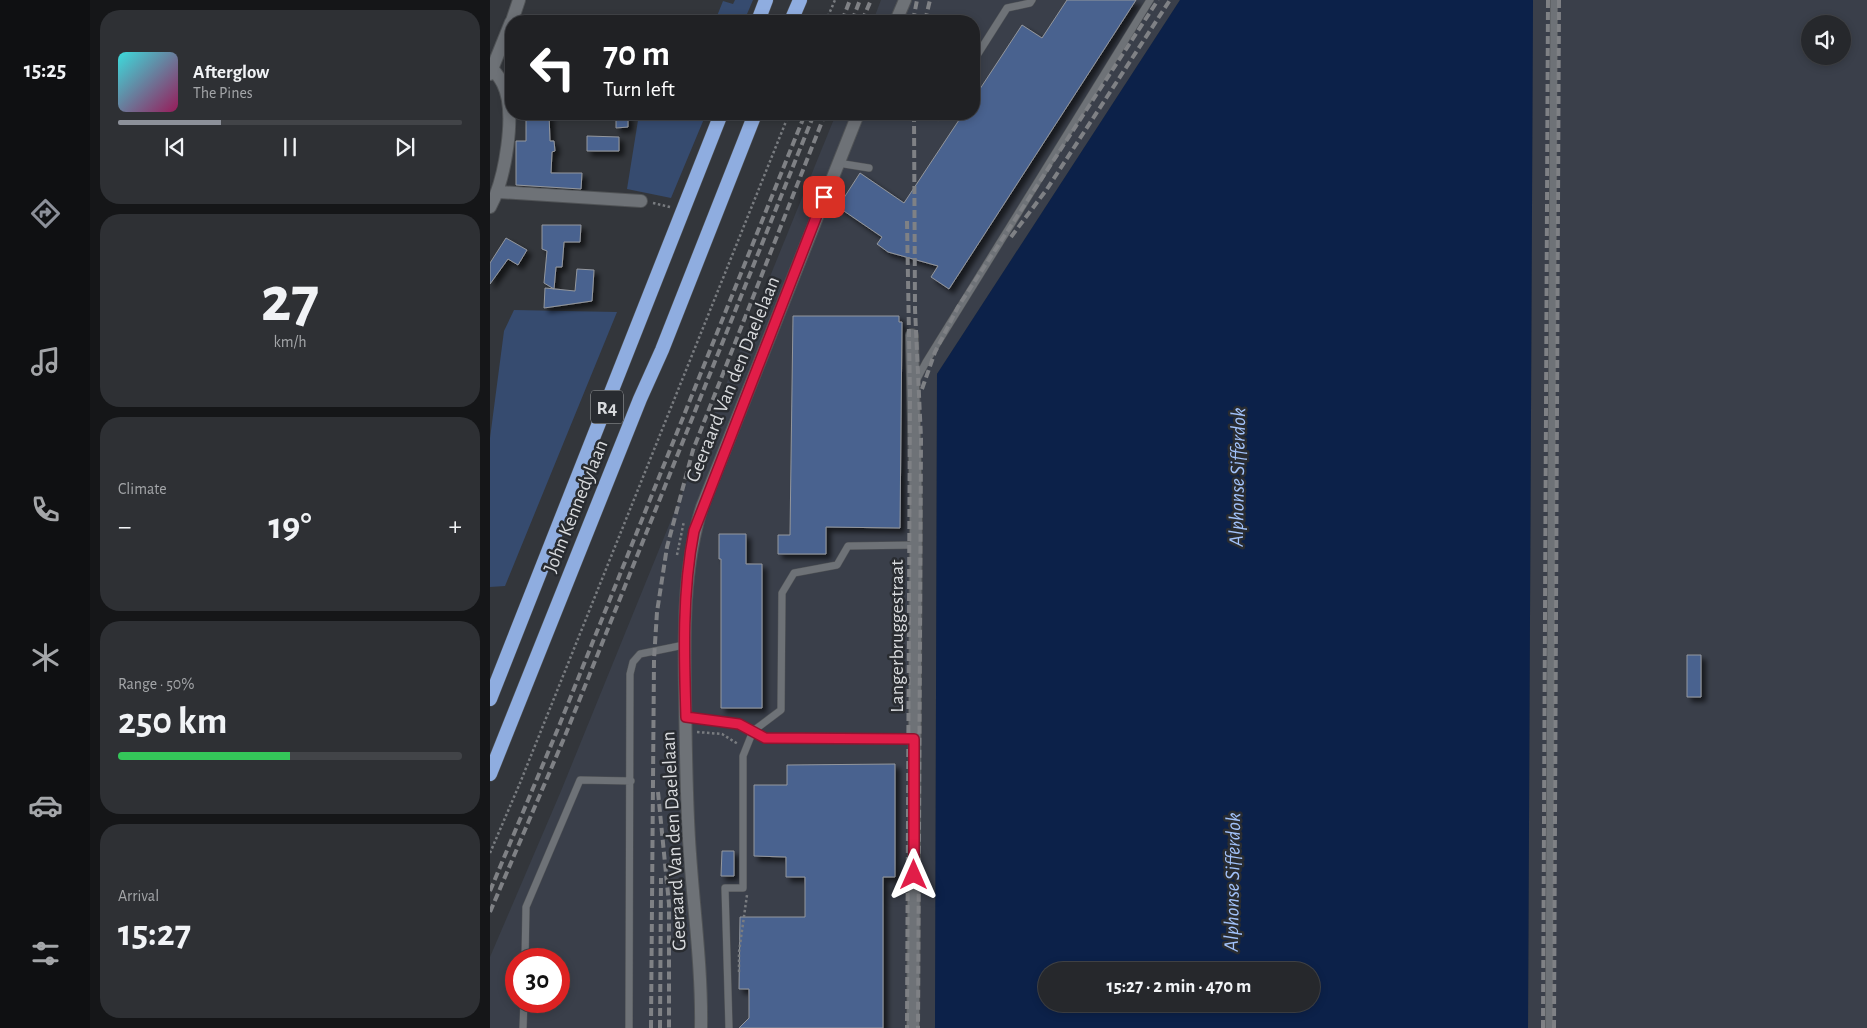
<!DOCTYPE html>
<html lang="en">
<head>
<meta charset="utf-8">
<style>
  :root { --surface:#26282c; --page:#2e3034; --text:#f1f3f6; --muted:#a4a6a9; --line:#424448; --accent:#8c9099 }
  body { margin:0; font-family:"Alegreya Sans",sans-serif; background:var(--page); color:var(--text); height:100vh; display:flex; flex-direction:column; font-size:19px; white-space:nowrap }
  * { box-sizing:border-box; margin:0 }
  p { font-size:16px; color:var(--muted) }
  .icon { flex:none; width:28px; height:28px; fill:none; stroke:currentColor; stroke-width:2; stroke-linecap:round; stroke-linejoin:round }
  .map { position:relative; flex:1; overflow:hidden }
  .panel { display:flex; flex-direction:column; gap:10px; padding:10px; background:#151618; width:400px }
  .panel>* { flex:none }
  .top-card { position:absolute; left:15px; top:15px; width:475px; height:105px; border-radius:20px; box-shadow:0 2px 8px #0003,0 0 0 1px var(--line); background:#202124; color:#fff; overflow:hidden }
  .tools { position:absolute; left:1311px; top:15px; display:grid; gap:10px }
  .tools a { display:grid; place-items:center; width:50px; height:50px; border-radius:50%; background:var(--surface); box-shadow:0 2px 8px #0003,0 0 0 1px var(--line); font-size:25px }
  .speed { position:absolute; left:15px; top:948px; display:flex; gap:10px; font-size:25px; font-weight:700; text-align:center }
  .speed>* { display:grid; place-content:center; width:65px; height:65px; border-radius:50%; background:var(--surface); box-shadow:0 2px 8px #0003,0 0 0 1px var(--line); line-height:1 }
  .speed .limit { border:8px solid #d22; background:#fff; color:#111 }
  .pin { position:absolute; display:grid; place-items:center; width:42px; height:42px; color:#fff; margin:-21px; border-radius:10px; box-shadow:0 2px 8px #0006 }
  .me { position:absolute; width:55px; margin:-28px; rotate:0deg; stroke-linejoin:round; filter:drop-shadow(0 0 4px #0008) }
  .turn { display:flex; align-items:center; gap:18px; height:105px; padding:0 15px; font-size:22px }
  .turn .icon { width:65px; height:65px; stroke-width:2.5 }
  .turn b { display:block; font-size:35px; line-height:42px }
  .big { font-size:38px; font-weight:700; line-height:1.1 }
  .panel .card { flex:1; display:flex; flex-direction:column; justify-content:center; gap:8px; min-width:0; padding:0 18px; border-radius:20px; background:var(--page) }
  .panel .dial { align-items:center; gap:0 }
  .dial b { font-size:65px; line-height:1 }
  .song { display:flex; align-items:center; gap:15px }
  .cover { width:60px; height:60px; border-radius:8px; background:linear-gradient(135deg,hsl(180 70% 55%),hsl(330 70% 35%)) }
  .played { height:5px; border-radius:2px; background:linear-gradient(90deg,var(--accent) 30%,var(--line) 30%) }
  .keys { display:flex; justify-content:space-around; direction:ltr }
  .heat { display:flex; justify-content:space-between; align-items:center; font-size:28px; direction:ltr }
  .charge { height:8px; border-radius:4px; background:linear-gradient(90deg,#34c759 50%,var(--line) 0) }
  .trip { position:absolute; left:548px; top:962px; width:282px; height:50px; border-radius:25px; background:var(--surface); box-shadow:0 2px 8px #0003,0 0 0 1px var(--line); font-weight:700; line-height:50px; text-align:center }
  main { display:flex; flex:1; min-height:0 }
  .dock { display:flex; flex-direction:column; width:90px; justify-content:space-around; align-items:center; background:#0f1012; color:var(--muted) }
  .dock .icon { width:35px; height:35px }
  .dock .on { color:var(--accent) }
  .dock b { font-size:22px; color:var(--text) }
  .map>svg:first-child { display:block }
</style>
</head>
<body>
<main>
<nav class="dock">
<b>15:25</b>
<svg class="icon on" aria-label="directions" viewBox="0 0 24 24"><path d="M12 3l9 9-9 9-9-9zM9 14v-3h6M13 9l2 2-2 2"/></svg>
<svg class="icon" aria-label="music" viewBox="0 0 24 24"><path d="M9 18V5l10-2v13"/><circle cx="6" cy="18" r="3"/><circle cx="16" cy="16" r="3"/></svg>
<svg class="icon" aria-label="phone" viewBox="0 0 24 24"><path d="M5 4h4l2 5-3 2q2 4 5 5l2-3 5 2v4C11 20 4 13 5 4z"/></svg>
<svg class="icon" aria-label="climate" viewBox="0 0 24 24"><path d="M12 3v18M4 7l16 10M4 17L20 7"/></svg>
<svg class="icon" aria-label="car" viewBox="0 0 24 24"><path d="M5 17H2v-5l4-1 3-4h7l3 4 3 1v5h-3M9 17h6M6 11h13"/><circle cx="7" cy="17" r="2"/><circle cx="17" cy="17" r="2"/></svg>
<svg class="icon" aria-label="filters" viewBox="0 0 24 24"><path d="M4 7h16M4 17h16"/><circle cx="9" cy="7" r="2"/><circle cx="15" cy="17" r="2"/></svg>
</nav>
<section class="panel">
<div class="card">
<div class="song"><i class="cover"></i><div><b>Afterglow</b><p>The Pines</p></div></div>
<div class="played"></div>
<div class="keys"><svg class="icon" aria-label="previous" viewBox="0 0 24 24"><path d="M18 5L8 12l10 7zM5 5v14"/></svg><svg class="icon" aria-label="pause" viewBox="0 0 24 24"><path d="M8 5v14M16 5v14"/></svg><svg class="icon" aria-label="next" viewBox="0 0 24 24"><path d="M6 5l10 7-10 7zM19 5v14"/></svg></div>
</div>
<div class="card dial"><b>27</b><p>km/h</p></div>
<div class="card"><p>Climate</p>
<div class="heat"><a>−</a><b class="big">19°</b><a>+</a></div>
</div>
<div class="card"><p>Range · 50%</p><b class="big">250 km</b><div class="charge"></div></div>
<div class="card"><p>Arrival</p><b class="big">15:27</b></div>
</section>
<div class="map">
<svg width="1377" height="1028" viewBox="0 0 1377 1028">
  <defs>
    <filter id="shadow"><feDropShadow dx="4.5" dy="4.5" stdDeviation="2.5" flood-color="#0009"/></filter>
  </defs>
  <rect width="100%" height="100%" fill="#33363b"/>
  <path fill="#3a3f4a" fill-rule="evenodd" d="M391 0H690L447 374 445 1028H0V957L71 791 346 114H484V21H383ZM26 959H69V1001H26Z
    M1043 0H1377V1028H1038ZM1320 24H1352V56H1320Z"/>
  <path fill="#364b6f" d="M245 0H263L254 21H225L233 1 243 4Z
    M149 114H216L181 198 137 189Z
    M24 310 127 312 15 586 0 587V438L14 331Z"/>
  <path fill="#0c2149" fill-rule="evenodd" d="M690 0H1043L1038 1028H445L447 374ZM556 971H821V1004H556Z"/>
  <path fill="#48628f" stroke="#94979d" filter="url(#shadow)" d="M577 0H646L459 289 441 277 448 266 398 252 387 244 392 237 348 207 370 173 414 203 473 114H484V98L532 25 552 38Z
    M39 114H59L60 141H64L65 151 62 152 61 173H92L91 189 26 185V141H36V121Z
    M126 114H138V127L126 128Z
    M97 136 129 137V151H97Z
    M52 225H91L90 242H74L72 267H66L64 289 54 283 57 251 52 249Z
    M16 238 37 250 28 265 18 259 0 284V263Z
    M87 269 104 270 102 301 54 308 55 288 85 291Z
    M303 316H409V322H412L410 528 336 527V554H288V535H300Z
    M229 534H256V564H272V708H231V559H229Z
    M1197 655H1211V697H1197Z
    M405 764V877H393V1028H249L259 1018V989H249L250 917H315V877H296V857L264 856V785H297V765Z
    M232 851H244V876H231Z"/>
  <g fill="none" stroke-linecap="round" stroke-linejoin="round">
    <defs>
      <path id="service" d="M484 60 517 8 540 3 542 0
        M448 117 450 114
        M348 163 379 168
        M425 383 436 362 660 0
        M196 717 249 723 275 738 424 739
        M35 959 36 907 90 780 141 781
        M33 1028 34 1001
        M139 1028 140 674 143 662 150 654 194 645
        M239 1028 235 888H253V756L263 731 291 710 292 593 304 573 347 565 358 546 425 545
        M1059 1028 1064 0"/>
      <path id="minor" d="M406 21 415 0
        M9 192 151 201
        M0 207C15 180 27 112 13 84 10 78 6 73 2 68
        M422 335 426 510 423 1028
        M211 1028C212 970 204 912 200 854 196 801 196 748 195 695 194 632 193 567 212 507L368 114"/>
      <path id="tertiary" d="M22 21 29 0
        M0 74 21 22"/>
      <path id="trunk" d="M268 21 276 0
        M301 21 310 0
        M0 699 231 114
        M0 774 150 399 172 350 265 114"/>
    </defs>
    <use href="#service" stroke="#505356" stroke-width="8"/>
    <use href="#minor" stroke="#505356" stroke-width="14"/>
    <use href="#tertiary" stroke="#505356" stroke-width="14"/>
    <use href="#trunk" stroke="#505356" stroke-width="15"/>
    <path stroke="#797c80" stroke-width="2.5" stroke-dasharray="2.5 2.5" stroke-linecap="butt" d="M336 21 345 0
      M163 203 180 207
      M187 555 194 521
      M207 732 232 734 248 744
      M0 853 30 783 299 114
      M249 972V952L257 895"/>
    <use href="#service" stroke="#6e7277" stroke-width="7"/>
    <use href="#minor" stroke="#6e7277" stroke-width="12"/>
    <use href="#tertiary" stroke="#6e7277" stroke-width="12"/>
    <use href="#trunk" stroke="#8fade0" stroke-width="14"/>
    <path stroke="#7f8185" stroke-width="4" stroke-dasharray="8 4" stroke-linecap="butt" d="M352 21 360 0
      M362 21 370 0
      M372 21 381 0
      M423 21 427 0
      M435 21 440 0
      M424 114 425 309 431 438 428 1028
      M417 221 420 393 417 1028
      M521 237 557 189 680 0
      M432 389 445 352 468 307 668 0
      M168 792 179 904V1028
      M0 891 67 731 315 114
      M0 912 75 736 324 114
      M161 1028 164 659 167 612 177 547 203 450 335 114
      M170 1028 171 878
      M1053 1028 1058 0
      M1064 1028 1069 0"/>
  </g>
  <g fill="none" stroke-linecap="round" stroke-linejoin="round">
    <defs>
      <path id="route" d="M334 197 204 531C192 592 194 655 196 717L249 724 275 738 424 739V875"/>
    </defs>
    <use href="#route" stroke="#92132f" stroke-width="12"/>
    <use href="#route" stroke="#e11d48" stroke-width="9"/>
  </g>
  <g text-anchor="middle" stroke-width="5" stroke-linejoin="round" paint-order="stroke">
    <rect fill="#292c31" stroke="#a4a6a9" stroke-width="1" x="101" y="390.5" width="32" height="33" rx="4"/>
    <g font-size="19" font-weight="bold" fill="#d8dadd">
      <text x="117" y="414">R4</text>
    </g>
    <g font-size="20" fill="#d8dadd" stroke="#292c31">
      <text transform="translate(242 379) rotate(-68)" y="7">Geeraard Van den Daelelaan</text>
      <text transform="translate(85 506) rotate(-68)" y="7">John Kennedylaan</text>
      <text transform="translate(406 636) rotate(-90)" y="7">Langerbruggestraat</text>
      <text transform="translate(183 841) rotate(-93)" y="7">Geeraard Van den Daelelaan</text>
    </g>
    <g font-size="21" font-style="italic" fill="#a2c2fa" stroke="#292c31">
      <text transform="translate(747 477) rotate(-89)" y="7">Alphonse Sifferdok</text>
      <text transform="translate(742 882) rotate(-89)" y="7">Alphonse Sifferdok</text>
    </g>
  </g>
</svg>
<div class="tools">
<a><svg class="icon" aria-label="sound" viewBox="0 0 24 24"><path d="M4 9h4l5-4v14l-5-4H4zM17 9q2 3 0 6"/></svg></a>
</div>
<div class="speed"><div class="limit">30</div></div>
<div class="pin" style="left:334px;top:197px;background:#d93025"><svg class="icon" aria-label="arrive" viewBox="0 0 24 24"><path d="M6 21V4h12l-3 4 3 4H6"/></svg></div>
<svg class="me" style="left:424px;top:875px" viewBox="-20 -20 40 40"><path d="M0-17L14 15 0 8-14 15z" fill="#e11d48" stroke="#fff" stroke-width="4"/></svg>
<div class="trip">15:27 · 2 min · 470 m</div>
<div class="top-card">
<div class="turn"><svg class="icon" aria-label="left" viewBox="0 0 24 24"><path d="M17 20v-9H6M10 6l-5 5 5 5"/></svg><div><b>70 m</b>Turn left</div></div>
</div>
</div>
</main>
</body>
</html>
